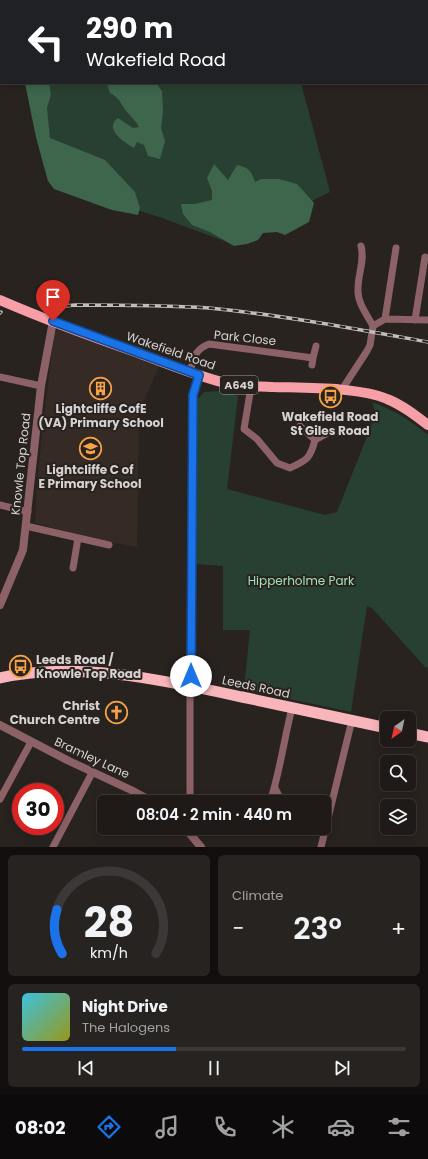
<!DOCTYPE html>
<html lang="en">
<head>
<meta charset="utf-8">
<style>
  :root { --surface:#1f1a18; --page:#272321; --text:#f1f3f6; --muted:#a1a1a2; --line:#3c3837; --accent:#1a73e8 }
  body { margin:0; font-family:Poppins,sans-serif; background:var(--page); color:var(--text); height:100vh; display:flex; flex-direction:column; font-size:15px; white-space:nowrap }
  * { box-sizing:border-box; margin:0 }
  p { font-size:13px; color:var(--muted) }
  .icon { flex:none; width:22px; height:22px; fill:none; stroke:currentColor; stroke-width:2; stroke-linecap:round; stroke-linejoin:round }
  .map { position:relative; height:847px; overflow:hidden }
  .details { display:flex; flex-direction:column; gap:8px; padding:8px; background:#110e0d; flex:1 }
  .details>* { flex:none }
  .hud { position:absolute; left:0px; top:0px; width:428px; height:84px; box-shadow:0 2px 10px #0003,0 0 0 1px var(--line); background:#202124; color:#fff; overflow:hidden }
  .needle { width:26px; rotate:213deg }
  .tools { position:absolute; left:380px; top:711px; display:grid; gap:8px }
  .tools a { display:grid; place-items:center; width:36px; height:36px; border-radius:6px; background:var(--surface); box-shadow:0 2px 10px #0003,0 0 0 1px var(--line); font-size:20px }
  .speed { position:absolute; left:12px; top:783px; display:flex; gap:8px; font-size:20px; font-weight:700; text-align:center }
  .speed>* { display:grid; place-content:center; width:52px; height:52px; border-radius:50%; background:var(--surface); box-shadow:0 2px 10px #0003,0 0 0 1px var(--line); line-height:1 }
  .speed .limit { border:6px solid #d22; background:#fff; color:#111 }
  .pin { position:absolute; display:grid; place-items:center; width:34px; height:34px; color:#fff; margin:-41px -17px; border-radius:50% 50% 50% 0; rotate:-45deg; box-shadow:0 0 4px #0007 }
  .pin .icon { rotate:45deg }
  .me { position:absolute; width:44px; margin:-22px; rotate:0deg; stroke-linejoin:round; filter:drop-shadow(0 0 3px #0008) }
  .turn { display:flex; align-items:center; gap:14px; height:84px; padding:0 20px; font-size:18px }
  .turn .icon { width:52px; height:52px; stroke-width:2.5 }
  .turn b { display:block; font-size:28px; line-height:34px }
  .big { font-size:30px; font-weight:600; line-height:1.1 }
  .details .tile { flex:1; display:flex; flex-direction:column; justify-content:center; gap:6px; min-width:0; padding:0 14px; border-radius:6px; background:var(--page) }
  .details .dial { align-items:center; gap:0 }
  .dial svg { height:104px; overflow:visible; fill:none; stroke:var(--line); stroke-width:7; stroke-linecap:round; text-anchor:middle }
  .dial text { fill:var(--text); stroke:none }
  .song { display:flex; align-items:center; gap:12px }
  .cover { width:48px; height:48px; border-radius:6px; background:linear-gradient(135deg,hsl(190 70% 55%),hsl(60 70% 35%)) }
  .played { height:4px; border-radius:2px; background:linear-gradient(90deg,var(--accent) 40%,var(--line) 40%) }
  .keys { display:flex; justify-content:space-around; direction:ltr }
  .heat { display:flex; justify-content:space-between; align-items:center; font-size:22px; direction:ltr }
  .details .tiles { flex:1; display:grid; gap:8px; grid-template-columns:1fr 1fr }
  .tile:last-child { grid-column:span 2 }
  .trip { position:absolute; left:97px; top:795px; width:234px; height:40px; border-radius:6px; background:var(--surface); box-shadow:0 2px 10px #0003,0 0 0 1px var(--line); font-weight:600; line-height:40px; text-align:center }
  .tab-bar { display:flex; height:64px; justify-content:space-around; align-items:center; background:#0c0a0a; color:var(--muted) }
  .tab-bar .icon { width:28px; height:28px }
  .tab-bar .current { color:var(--accent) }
  .tab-bar b { font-size:18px; color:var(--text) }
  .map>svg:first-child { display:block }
</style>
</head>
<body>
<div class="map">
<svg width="428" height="847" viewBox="0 0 428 847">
  <rect width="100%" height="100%" fill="#292320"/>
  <path fill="#362a24" d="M59 328 159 366 139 412 137 547 99 540 35 523 37 483 44 416 54 334Z"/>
  <path fill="#284031" d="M20 0H294V1Z
    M25 83H301L330 192 227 242 162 218 48 181 36 137Z
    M224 391 238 396 227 489 325 515 337 512 376 414 372 402C395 411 409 419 428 435V667L426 668 372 608 367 606 351 712 244 689 250 630H223V566L195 564 197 400 204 392Z"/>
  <path fill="#3d664c" d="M25 83H49L51 94 47 108 50 138 105 160 135 192 140 208 138 215 112 210 54 189 48 181 36 137Z
    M107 83H156L162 91 163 112 161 128 165 141 160 159 148 156 144 145 137 142 134 148C125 143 103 129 118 118L133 128 139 127C136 121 131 117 127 112 119 102 122 100 110 93Z
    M214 164 228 180 237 165C249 168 251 170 255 182L261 179H279L297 184 314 203 309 222 285 235 277 232 263 233 258 240 247 244 234 246 210 232 192 225 183 214 181 204H195L212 200V191L207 178Z"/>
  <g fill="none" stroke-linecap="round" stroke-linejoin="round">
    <path stroke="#8d6266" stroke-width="7" d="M361 246C365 261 358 273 358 289 357 302 367 315 373 326
      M385 319 396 248
      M415 320 425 257
      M313 358 316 346
      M190 372C194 358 194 350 209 344L313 358 312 365
      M0 377 41 386
      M251 387 244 429 257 439 277 463 290 468C307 460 310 459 315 440L326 434
      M341 391 367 351 370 345 373 326 385 319 428 320
      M300 426 315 440
      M0 505 28 512
      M26 526 109 545
      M73 568 78 538
      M191 676 193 395 199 375
      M190 685V802
      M275 788 282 802
      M0 799 31 742
      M270 802C280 772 284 739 292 708
      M274 828 279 830 280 828
      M53 847 92 773
      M321 847 352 720"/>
    <path stroke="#8d6266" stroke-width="8" d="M0 605 23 550 41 386 53 321
      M0 725 69 761 131 790 153 802
      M185 828 201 847"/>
    <path stroke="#f79fa7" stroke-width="10" d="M0 300C44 319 90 336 136 352 165 363 194 375 225 383 241 387 256 386 273 387 305 388 359 387 387 399 402 405 415 415 428 425"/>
    <path stroke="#f8b6bc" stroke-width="11" d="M0 678C75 660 168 681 242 697 290 707 339 718 387 728
      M409 733 428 737"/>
    <defs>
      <path id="rail" d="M65 306 75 305C120 305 164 305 209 308 282 315 356 329 428 342
        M0 313 1 312"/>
    </defs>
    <use href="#rail" stroke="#c1bdbc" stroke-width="3.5"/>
    <use href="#rail" stroke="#292320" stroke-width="2" stroke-dasharray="6" stroke-linecap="butt"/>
  </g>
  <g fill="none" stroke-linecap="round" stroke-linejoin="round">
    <defs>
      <path id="route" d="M53 321 199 375 193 395 191 676"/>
    </defs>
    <use href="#route" stroke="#114b97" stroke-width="10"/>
    <use href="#route" stroke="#1a73e8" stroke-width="7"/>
  </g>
  <defs>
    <symbol id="building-ring" viewBox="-11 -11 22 22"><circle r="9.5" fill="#292320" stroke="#f6a248" stroke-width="1.5"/><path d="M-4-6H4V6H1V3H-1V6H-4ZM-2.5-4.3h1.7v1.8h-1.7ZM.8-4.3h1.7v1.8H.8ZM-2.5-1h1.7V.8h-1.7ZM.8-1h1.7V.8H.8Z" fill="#f6a248"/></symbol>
    <symbol id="bus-ring" viewBox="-11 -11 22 22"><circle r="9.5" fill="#292320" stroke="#f6a248" stroke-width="1.5"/><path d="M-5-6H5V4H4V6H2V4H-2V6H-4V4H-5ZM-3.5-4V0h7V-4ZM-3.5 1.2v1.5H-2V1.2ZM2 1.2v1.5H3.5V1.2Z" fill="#f6a248"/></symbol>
    <symbol id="school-ring" viewBox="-11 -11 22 22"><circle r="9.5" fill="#292320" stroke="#f6a248" stroke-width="1.5"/><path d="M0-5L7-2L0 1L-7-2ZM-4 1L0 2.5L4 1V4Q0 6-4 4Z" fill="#f6a248"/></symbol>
    <symbol id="church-ring" viewBox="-11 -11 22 22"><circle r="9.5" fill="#292320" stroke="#f6a248" stroke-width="1.5"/><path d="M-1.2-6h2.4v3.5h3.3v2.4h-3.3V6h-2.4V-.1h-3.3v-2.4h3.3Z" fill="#f6a248"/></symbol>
  </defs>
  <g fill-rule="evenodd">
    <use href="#building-ring" x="88" y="376" width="25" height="25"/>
    <use href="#bus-ring" x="318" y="384" width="25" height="25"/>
    <use href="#school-ring" x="78" y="436" width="25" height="25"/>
    <use href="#bus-ring" x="8" y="654" width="25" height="25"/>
    <use href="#church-ring" x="104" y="700" width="25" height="25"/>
  </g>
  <g text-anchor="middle" stroke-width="4" stroke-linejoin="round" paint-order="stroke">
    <rect fill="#292320" stroke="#a29e9c" stroke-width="1" x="220" y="376" width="38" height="18" rx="3"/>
    <g font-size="11" font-weight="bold" fill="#d6d2d1">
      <text x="239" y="389">A649</text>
    </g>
    <g font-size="12" fill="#d6d2d1" stroke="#292320">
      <text transform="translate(245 338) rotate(6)" y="4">Park Close</text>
      <text transform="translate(171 351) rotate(19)" y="4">Wakefield Road</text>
      <text transform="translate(21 464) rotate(-84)" y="4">Knowle Top Road</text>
      <text transform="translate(256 687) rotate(12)" y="4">Leeds Road</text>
      <text transform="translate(92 758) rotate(25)" y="4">Bramley Lane</text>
    </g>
    <g font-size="12" font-weight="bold" fill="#d6d2d1" stroke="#292320">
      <text x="101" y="413">Lightcliffe CofE<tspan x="101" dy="14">(VA) Primary School</tspan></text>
      <text x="330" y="421">Wakefield Road<tspan x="330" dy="14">St Giles Road</tspan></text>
      <text x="90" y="474">Lightcliffe C of<tspan x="90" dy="14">E Primary School</tspan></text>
      <text x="36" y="664" text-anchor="start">Leeds Road /<tspan x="36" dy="14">Knowle Top Road</tspan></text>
      <text x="100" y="710" text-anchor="end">Christ<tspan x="100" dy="14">Church Centre</tspan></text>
    </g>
    <g font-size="12" fill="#9de1b4" stroke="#292320">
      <text x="301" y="585">Hipperholme Park</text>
    </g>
  </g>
</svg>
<div class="tools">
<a><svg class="needle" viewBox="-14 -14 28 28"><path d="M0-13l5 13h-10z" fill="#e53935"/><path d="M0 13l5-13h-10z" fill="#a1a1a2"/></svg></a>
<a><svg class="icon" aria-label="search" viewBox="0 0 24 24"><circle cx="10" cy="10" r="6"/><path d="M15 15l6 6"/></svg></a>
<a><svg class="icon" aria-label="layers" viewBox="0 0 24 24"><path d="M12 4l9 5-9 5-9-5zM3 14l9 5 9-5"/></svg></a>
</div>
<div class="speed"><div class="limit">30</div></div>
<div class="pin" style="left:53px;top:321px;background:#d93025"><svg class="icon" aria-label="arrive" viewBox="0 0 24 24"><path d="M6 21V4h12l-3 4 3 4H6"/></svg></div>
<svg class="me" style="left:191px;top:676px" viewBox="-20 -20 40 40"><circle r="19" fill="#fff"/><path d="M0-13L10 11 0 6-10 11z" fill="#1a73e8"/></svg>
<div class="trip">08:04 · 2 min · 440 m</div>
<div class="hud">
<div class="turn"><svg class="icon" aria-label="left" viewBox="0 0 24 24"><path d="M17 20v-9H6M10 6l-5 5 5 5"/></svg><div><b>290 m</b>Wakefield Road</div></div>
</div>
</div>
<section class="details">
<div class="tiles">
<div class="tile dial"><svg viewBox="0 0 100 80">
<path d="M14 69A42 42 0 1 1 86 69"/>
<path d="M14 69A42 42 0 0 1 10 35" stroke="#1a73e8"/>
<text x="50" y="56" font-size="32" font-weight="700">28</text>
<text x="50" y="72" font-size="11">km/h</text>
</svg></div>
<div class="tile"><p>Climate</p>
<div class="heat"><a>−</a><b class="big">23°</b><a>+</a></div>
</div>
<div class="tile">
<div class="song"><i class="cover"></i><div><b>Night Drive</b><p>The Halogens</p></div></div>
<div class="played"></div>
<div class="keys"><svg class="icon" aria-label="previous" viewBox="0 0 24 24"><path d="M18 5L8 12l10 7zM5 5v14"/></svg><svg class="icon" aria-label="pause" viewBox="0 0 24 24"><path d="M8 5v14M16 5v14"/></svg><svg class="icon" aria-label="next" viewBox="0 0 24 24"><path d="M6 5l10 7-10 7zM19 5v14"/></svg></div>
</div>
</div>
</section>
<nav class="tab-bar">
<b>08:02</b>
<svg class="icon current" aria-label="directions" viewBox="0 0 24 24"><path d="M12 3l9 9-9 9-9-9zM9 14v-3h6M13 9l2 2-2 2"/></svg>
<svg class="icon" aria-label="music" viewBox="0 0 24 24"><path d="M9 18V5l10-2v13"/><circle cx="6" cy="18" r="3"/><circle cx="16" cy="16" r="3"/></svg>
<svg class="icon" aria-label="phone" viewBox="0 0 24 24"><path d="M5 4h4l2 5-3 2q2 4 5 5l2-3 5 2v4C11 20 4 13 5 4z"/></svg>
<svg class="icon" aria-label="climate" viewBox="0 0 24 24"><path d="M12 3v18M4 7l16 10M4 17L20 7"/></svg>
<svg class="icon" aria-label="car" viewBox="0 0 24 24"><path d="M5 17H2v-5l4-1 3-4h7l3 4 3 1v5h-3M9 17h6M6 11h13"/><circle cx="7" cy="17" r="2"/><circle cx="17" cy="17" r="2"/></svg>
<svg class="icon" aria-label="filters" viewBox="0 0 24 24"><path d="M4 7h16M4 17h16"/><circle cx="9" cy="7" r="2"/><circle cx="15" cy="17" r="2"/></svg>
</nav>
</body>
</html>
